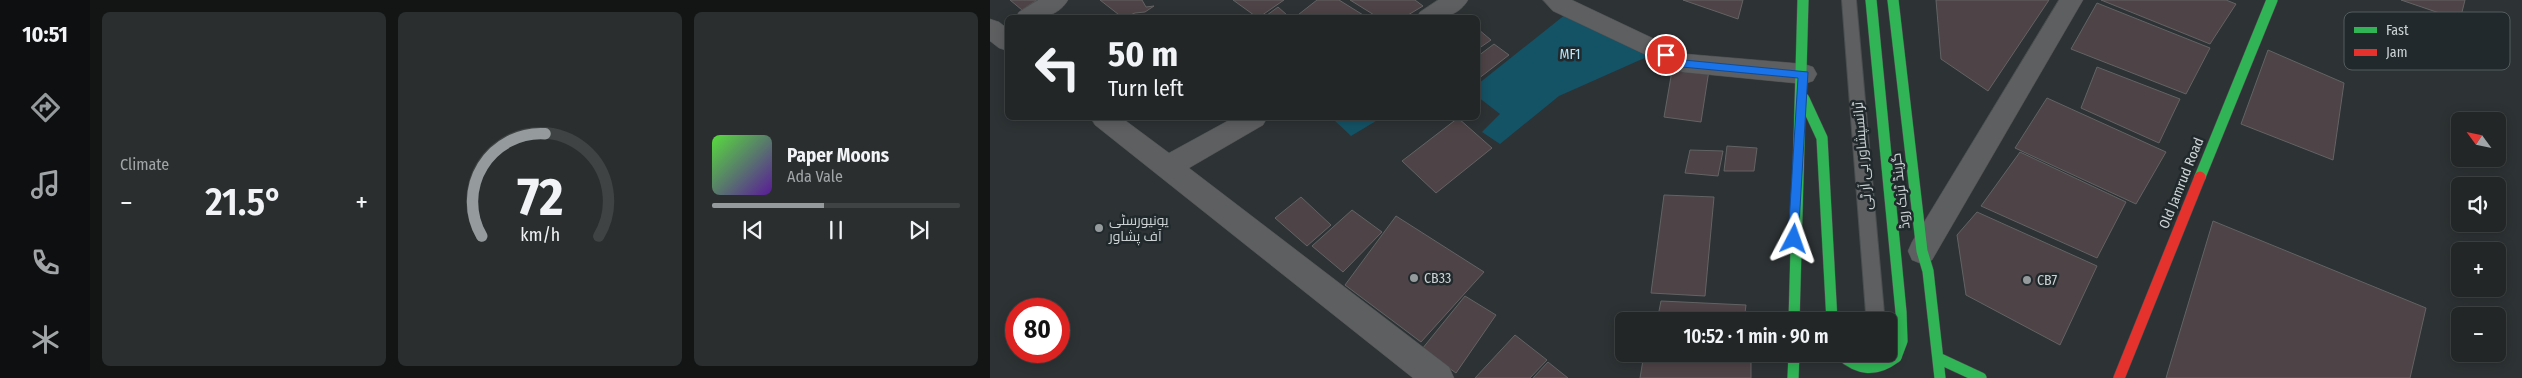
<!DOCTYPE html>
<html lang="en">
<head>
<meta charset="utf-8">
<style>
  :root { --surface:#222627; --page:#2a2e2f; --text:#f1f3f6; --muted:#a2a5a7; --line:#3f4344; --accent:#959b9d }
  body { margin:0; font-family:"Fira Sans Condensed",Cairo,sans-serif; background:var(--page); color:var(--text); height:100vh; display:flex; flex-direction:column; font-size:19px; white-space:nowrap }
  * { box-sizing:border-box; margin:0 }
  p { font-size:16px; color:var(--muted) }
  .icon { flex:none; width:28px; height:28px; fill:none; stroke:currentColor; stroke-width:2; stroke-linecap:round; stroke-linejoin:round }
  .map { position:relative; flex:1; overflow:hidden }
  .drawer { display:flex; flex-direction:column; gap:12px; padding:12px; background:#131515; width:900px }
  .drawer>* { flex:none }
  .guide { position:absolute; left:15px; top:15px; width:475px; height:105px; border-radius:8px; box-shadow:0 2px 12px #0003,0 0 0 1px var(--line); background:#222627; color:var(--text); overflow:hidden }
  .needle { width:32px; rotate:303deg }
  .tools { position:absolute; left:1461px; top:112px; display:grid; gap:10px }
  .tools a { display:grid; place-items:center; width:55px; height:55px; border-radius:8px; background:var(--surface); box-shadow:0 2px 12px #0003,0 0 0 1px var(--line); font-size:25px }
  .speed { position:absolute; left:15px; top:298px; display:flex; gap:10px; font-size:25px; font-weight:700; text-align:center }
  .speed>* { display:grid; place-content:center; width:65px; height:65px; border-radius:50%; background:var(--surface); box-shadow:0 2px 12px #0003,0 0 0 1px var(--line); line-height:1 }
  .speed .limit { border:8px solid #d22; background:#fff; color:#111 }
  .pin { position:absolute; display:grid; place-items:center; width:42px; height:42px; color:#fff; margin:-21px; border:2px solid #fff; border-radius:50%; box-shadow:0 1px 5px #0007 }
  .me { position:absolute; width:55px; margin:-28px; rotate:4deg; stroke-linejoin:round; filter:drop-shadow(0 0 4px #0008) }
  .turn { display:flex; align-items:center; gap:18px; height:105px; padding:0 20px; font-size:22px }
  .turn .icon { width:65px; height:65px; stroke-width:2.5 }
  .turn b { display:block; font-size:35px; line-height:42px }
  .big { font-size:38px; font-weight:600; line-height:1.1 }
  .drawer .widget { flex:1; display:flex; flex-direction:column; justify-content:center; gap:8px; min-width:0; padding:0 18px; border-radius:8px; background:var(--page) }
  .drawer .dial { align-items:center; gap:0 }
  .dial svg { height:130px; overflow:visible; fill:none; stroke:var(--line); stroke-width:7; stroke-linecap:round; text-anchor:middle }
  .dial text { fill:var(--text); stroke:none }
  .song { display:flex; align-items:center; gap:15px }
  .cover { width:60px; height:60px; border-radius:8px; background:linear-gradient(135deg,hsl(110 70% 55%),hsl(270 70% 35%)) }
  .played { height:5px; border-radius:2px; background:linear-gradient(90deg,var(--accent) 45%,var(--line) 45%) }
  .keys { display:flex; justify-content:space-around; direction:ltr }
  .heat { display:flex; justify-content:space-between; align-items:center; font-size:28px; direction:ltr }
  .drawer .tiles { flex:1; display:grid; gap:12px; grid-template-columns:repeat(3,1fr) }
  .trip { position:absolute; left:625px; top:312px; width:282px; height:50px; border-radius:8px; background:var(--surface); box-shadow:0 2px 12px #0003,0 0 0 1px var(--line); font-weight:600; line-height:50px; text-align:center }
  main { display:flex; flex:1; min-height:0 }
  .menu { display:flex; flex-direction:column; width:90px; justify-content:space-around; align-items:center; background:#0e0f10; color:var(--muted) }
  .menu .icon { width:35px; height:35px }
  .menu .on { color:var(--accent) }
  .menu b { font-size:22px; color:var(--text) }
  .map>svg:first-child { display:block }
</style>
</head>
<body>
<main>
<nav class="menu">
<b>10:51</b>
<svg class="icon on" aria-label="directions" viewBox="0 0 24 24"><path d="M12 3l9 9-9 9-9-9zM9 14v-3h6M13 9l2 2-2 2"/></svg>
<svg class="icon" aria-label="music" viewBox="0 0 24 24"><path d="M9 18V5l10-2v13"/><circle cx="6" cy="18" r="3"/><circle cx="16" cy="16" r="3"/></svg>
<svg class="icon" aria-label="phone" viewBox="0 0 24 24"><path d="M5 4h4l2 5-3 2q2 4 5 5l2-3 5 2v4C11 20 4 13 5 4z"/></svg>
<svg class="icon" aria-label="climate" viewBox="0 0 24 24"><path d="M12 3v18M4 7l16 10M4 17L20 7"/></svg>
</nav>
<section class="drawer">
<div class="tiles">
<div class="widget"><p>Climate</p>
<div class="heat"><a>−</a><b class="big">21.5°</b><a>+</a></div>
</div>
<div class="widget dial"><svg viewBox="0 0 100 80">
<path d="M14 69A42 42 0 1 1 86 69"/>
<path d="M14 69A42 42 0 0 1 53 6" stroke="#959b9d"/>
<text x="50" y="56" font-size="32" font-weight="700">72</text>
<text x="50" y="72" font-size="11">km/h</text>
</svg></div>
<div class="widget">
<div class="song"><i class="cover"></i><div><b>Paper Moons</b><p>Ada Vale</p></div></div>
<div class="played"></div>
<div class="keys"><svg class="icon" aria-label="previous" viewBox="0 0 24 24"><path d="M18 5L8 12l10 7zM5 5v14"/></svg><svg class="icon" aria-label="pause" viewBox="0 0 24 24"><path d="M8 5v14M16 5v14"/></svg><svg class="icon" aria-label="next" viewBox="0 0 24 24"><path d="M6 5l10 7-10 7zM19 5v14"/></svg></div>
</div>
</div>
</section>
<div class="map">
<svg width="1532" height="378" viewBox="0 0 1532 378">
  <rect width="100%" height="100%" fill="#2d3234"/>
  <path fill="#145266" d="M576 14 659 56 569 96 510 144 492 132 510 114 488 97V84Z
    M342 118H391L361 136Z"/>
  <path fill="#4e4346" stroke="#636364" d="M20 0H47L32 10Z
    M110 0H152L156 7 164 6 155 12 145 13 133 18Z
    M243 0H294L268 18Z
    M327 0H349L378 18H304Z
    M360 0H425L433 6 413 18H389Z
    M693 0H753L748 19Z
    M946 0H1059L998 91 951 59Z
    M1111 0H1236L1246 4 1220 44Z
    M1411 0H1475L1470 20Z
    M1107 3 1220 48 1196 94 1081 49Z
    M288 7 297 15 293 18H273Z
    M488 29 501 40 488 49Z
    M504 44 519 55 488 79V56Z
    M1278 50 1354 83 1343 160 1251 124Z
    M683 65 719 70 711 122 674 117Z
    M1107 67 1190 99 1169 143 1091 108Z
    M1057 98 1176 152 1146 204 1025 148Z
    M468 118 502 148 446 193 412 161Z
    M737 146 767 148 764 171H734Z
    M700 150 733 151 728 176 695 173Z
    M1030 152 1136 202 1107 258 991 206Z
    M674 195 724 197 715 296 661 293Z
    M311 197 341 225 317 246 285 218Z
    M362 210 392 232 353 272 322 246Z
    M987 212 1107 266 1070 345 976 295 967 235Z
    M406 216 494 272 431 342 355 285Z
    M1223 221 1436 308 1420 378H1176Z
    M475 296 506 315 466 373 432 349Z
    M671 301 756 305 754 321H667Z
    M525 335 557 360 540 378H485Z
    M654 354H761V378H650Z
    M558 362 578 378H543Z"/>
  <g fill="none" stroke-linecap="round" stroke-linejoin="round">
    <defs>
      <path id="lane" d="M852 0H866L894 313 891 319 885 321 879 319 876 313Z"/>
      <path id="street" d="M48 0H78C66 20 45 18 25 18L29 12Z
        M448 0H478C466 20 446 18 426 18L430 12Z
        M553 0H582L696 54 814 64 823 67 827 74 823 81 814 84 692 72 563 11Z
        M1069 0H1093L942 260 932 264 922 260 918 251 922 242Z
        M0 19 9 22 18 29V51L9 48 0 41Z
        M101 118H132L179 153 243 118H277L273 125 199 168 459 367 464 378H423L105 125Z"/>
      <path id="fast" d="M881 0 911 312 912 341 906 357
        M903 0 932 251 938 271 950 378
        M814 99 832 138 842 321
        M1210 177 1282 0
        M804 321 813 0
        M948 358 991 378
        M803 378 804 354"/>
      <path id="jam" d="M1129 378 1210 177"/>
    </defs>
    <use href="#lane" stroke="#4b4e50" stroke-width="2"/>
    <use href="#street" stroke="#4b4e50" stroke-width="1"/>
    <use href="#fast" stroke="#4b4e50" stroke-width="12"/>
    <use href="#jam" stroke="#4b4e50" stroke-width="12"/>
    <use href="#lane" fill="#5d5f60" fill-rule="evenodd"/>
    <use href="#street" fill="#5d5f60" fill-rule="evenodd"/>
    <use href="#fast" stroke="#30b455" stroke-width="11"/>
    <use href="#jam" stroke="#e5322d" stroke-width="11"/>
    <defs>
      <path id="fast-bridge" d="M850 354C869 371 886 372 906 357"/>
    </defs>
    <use href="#fast-bridge" stroke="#4b4e50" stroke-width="12" stroke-linecap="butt"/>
    <use href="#fast-bridge" stroke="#30b455" stroke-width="11"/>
  </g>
  <path fill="#1a73e8" stroke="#114b97" d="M676 51 694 60 818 72 808 242 804 244 798 239 808 78 692 67 672 58V52Z"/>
  <g fill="#959b9d" stroke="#21292d" stroke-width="2">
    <circle cx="109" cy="228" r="5"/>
    <circle cx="424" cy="278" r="5"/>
    <circle cx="1037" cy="280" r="5"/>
  </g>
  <g text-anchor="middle" stroke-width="5" stroke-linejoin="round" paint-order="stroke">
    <g font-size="14" fill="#b8e5f8" stroke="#21292d">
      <text x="580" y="59">MF1</text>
    </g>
    <g font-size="14" fill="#cdd3d5" stroke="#21292d">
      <text transform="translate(872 156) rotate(-95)" y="5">ٹرانسپشاور بی آر ٹی</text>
      <text transform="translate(1191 183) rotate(-68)" y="5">Old Jamrud Road</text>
      <text transform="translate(910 191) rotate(-97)" y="5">گرینڈ ٹرنک روڈ</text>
    </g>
    <g font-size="14" fill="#cdd3d5" stroke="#21292d" text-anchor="start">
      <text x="119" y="225">یونیورسٹی<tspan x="119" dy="16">آف پشاور</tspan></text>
      <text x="434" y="283">CB33</text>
      <text x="1047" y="285">CB7</text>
    </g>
  </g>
  <rect x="1354" y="12" width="166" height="58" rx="8" fill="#21292d" stroke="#555c5f" stroke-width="1"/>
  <rect x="1364" y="27" width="23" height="6" fill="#30b455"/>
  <rect x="1364" y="49" width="23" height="7" fill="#e5322d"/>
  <g font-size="14" fill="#cdd3d5">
    <text x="1396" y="35">Fast</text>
    <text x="1396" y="57">Jam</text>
  </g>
</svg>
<div class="tools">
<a><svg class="needle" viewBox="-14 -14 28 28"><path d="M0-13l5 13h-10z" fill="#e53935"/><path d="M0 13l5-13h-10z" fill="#a2a5a7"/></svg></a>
<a><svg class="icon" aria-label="sound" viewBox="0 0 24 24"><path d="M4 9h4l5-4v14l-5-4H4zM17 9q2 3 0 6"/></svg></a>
<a>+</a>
<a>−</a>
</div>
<div class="speed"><div class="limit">80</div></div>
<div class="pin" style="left:676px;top:55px;background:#d93025"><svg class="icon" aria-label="arrive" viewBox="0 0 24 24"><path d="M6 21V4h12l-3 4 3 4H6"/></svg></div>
<svg class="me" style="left:804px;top:239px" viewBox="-20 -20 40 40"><path d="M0-17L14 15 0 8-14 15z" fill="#1a73e8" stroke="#fff" stroke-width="4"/></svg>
<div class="trip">10:52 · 1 min · 90 m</div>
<div class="guide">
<div class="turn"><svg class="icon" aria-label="left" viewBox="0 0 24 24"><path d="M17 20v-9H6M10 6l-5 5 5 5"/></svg><div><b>50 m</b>Turn left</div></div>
</div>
</div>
</main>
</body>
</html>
